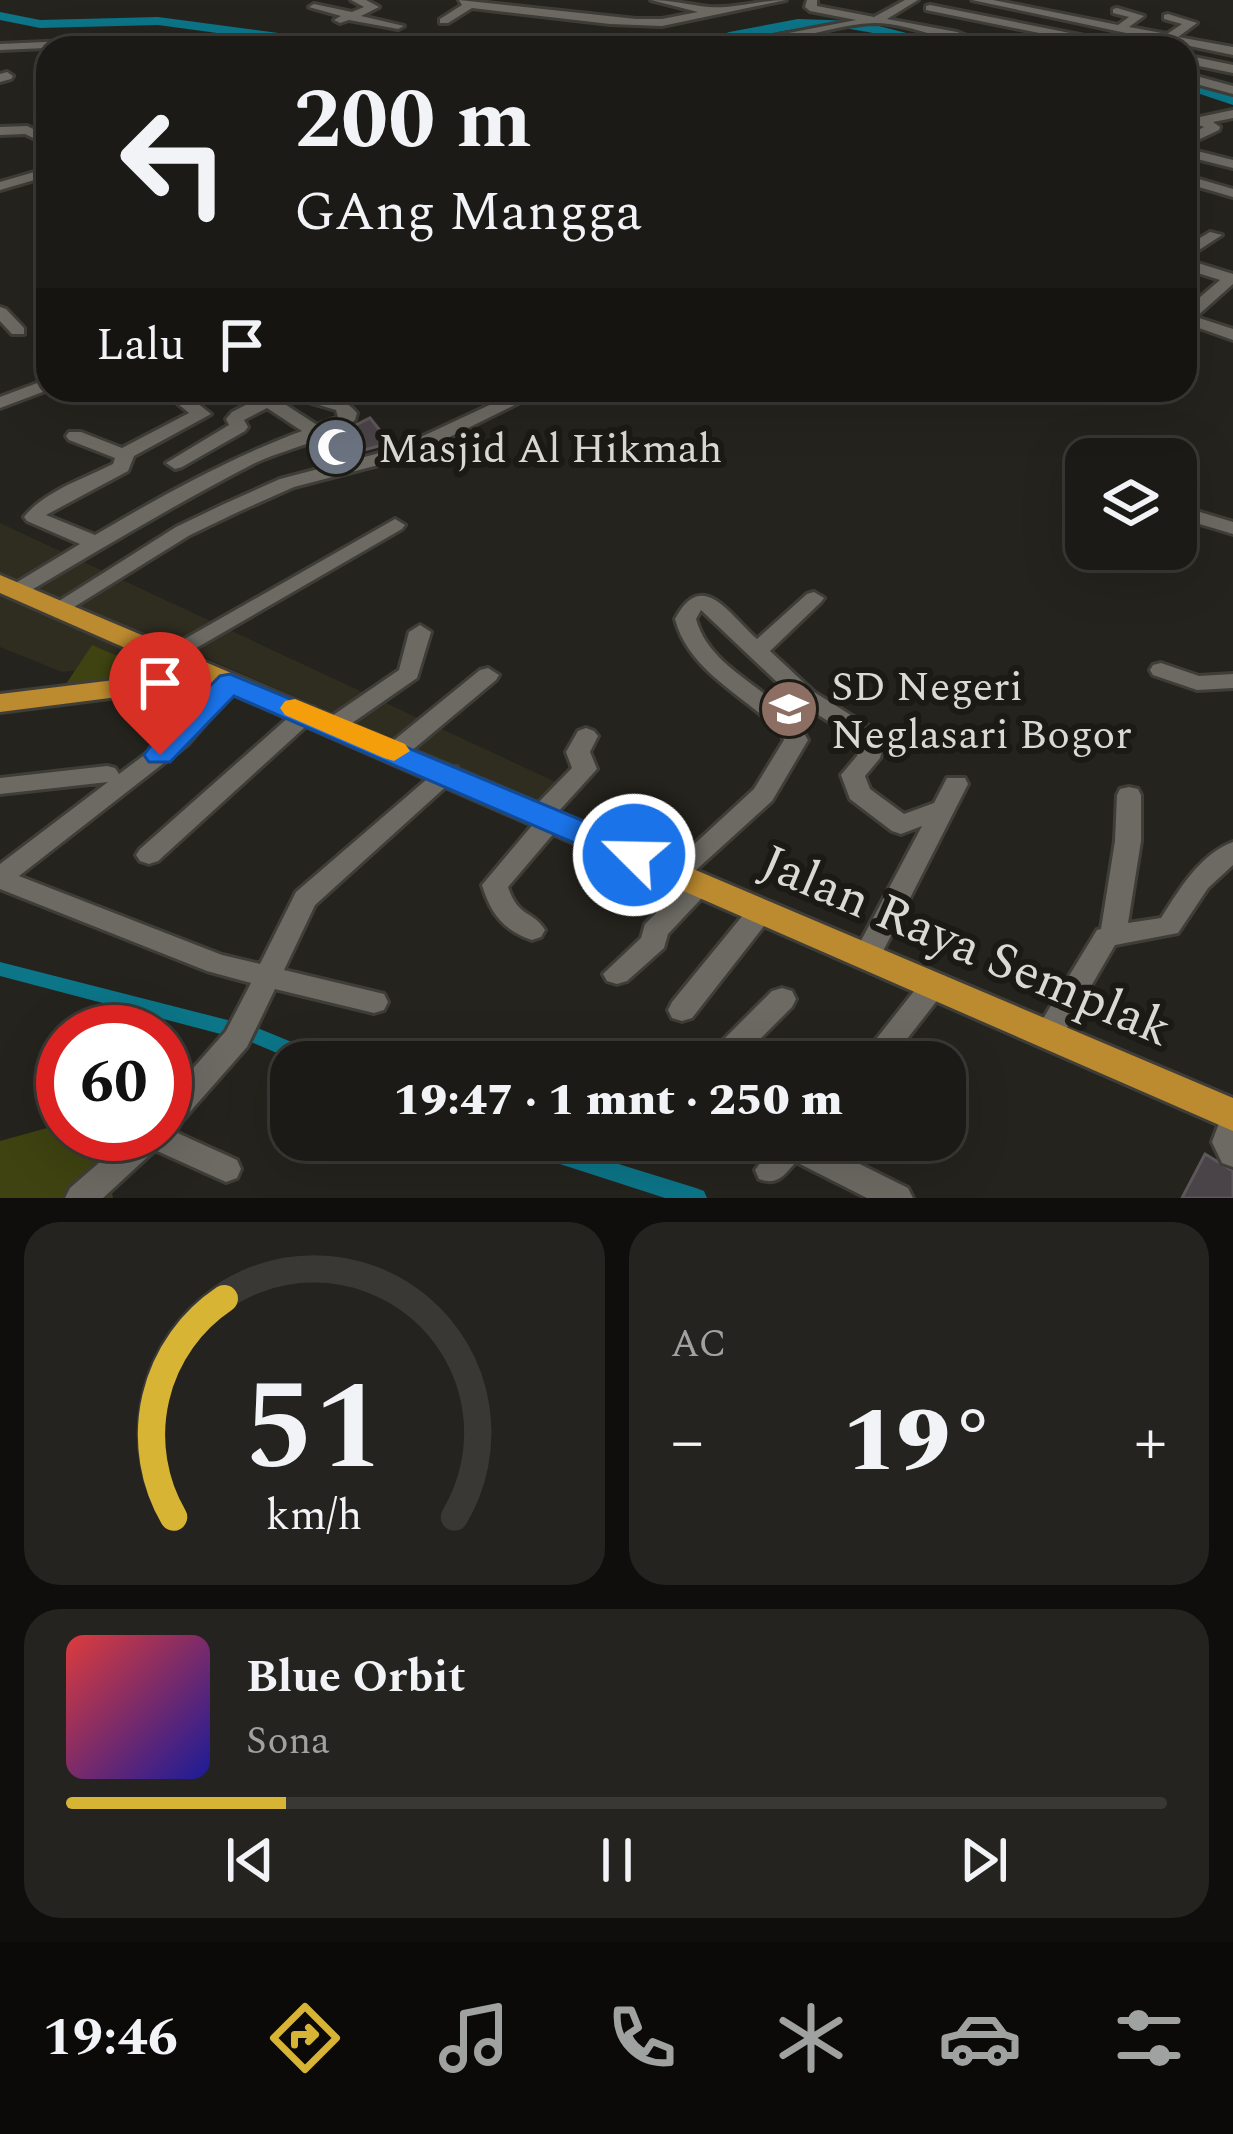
<!DOCTYPE html>
<html lang="id">
<head>
<meta charset="utf-8">
<style>
  :root { --surface:#1c1a16; --page:#25231f; --text:#f1f3f6; --muted:#a0a1a1; --line:#3a3835; --accent:#d7b434 }
  body { margin:0; font-family:Spectral,serif; background:var(--page); color:var(--text); height:100vh; display:flex; flex-direction:column; font-size:45px; white-space:nowrap }
  * { box-sizing:border-box; margin:0 }
  p { font-size:39px; color:var(--muted) }
  .icon { flex:none; width:66px; height:66px; fill:none; stroke:currentColor; stroke-width:2; stroke-linecap:round; stroke-linejoin:round }
  .map { position:relative; height:1198px; overflow:hidden }
  .details { display:flex; flex-direction:column; gap:24px; padding:24px; background:#0f0e0c; flex:1 }
  .details>* { flex:none }
  .banner { position:absolute; left:36px; top:36px; width:1161px; height:366px; border-radius:36px; box-shadow:0 12px 48px #0002,0 0 0 3px var(--line); background:#1c1a16; color:var(--text); overflow:hidden }
  .buttons { position:absolute; left:1065px; top:438px; display:grid; gap:24px }
  .buttons a { display:grid; place-items:center; width:132px; height:132px; border-radius:24px; background:var(--surface); box-shadow:0 12px 48px #0002,0 0 0 3px var(--line); font-size:60px }
  .speed { position:absolute; left:36px; top:1005px; display:flex; gap:24px; font-size:60px; font-weight:700; text-align:center }
  .speed>* { display:grid; place-content:center; width:156px; height:156px; border-radius:50%; background:var(--surface); box-shadow:0 12px 48px #0002,0 0 0 3px var(--line); line-height:1 }
  .speed .limit { border:18px solid #d22; background:#fff; color:#111 }
  .pin { position:absolute; display:grid; place-items:center; width:102px; height:102px; color:#fff; margin:-123px -51px; border-radius:50% 50% 50% 0; rotate:-45deg; box-shadow:0 0 12px #0007 }
  .pin .icon { rotate:45deg }
  .me { position:absolute; width:132px; margin:-66px; rotate:293deg; stroke-linejoin:round; filter:drop-shadow(0 0 9px #0008) }
  .turn { display:flex; align-items:center; gap:42px; height:252px; padding:0 60px; font-size:54px }
  .turn .icon { width:156px; height:156px; stroke-width:2.5 }
  .turn b { display:block; font-size:84px; line-height:102px }
  .then { display:flex; align-items:center; height:114px; padding:0 60px; background:#0003; gap:24px; font-size:45px }
  .big { font-size:90px; font-weight:800; line-height:1.1 }
  .details .tile { flex:1; display:flex; flex-direction:column; justify-content:center; gap:18px; min-width:0; padding:0 42px; border-radius:36px; background:var(--page) }
  .details .dial { align-items:center; gap:0 }
  .dial svg { height:312px; overflow:visible; fill:none; stroke:var(--line); stroke-width:7; stroke-linecap:round; text-anchor:middle }
  .dial text { fill:var(--text); stroke:none }
  .song { display:flex; align-items:center; gap:36px }
  .cover { width:144px; height:144px; border-radius:18px; background:linear-gradient(135deg,hsl(0 70% 55%),hsl(240 70% 35%)) }
  .played { height:12px; border-radius:6px; background:linear-gradient(90deg,var(--accent) 20%,var(--line) 20%) }
  .keys { display:flex; justify-content:space-around; direction:ltr }
  .heat { display:flex; justify-content:space-between; align-items:center; font-size:66px; direction:ltr }
  .details .tiles { flex:1; display:grid; gap:24px; grid-template-columns:1fr 1fr }
  .tile:last-child { grid-column:span 2 }
  .trip { position:absolute; left:270px; top:1041px; width:696px; height:120px; border-radius:36px; background:var(--surface); box-shadow:0 12px 48px #0002,0 0 0 3px var(--line); font-weight:800; line-height:120px; text-align:center }
  .menu { display:flex; height:192px; justify-content:space-around; align-items:center; background:#0b0a09; color:var(--muted) }
  .menu .icon { width:84px; height:84px }
  .menu .on { color:var(--accent) }
  .menu b { font-size:54px; color:var(--text) }
  .map>svg:first-child { display:block }
</style>
</head>
<body>
<div class="map">
<svg width="1233" height="1198" viewBox="0 0 1233 1198">
  <rect width="100%" height="100%" fill="#25231d"/>
  <path fill="#2f2c20" d="M0 523 560 784 537 802 204 657 62 672 0 647Z"/>
  <path fill="#3f4311" d="M92 645 134 663 132 675 62 690Z
    M47 1128 104 1151 113 1198H0V1141Z"/>
  <g fill="none" stroke-linecap="round" stroke-linejoin="round">
    <path fill="#0c7588" fill-rule="evenodd" d="M0 962 255 1027 326 1056 329 1062H298L251 1042 0 976Z
      M501 1140H541L696 1188 704 1191 707 1198H665L504 1146Z"/>
    <path fill="#0c7588" fill-rule="evenodd" d="M0 12 40 20 158 17 331 40 463 33 587 44 594 48 463 41 328 48 158 25 40 28 0 20Z
      M798 19 859 21 966 48C919 48 873 28 824 27 776 26 736 48 693 48L729 32Z
      M1185 79 1233 95V105L1185 89Z"/>
  </g>
  <path fill="#4a4347" stroke="#5d565a" stroke-width="3" d="M370 418 390 443 324 461 312 447Z
    M1205 1154 1233 1171V1198H1182Z"/>
  <g fill="none" stroke-linecap="round" stroke-linejoin="round">
    <defs>
      <path id="minor" d="M351 0H366L379 7 361 16 404 26 398 29 349 20 340 23 334 20 341 16 309 7 314 4 352 12 364 7Z
        M459 0 636 19H662L698 12 651 0C671 0 689 5 709 7 734 9 761 0 786 0L662 26 610 24 472 8 448 23H440V19L462 5Z
        M807 0H817V6L874 17 905 0H918L887 19 957 32 997 48C959 48 914 23 874 23 843 24 809 36 778 41L787 48C777 48 769 48 762 40L768 37 856 20 810 11 805 7Z
        M972 0H993L1118 25 1129 17 1113 13V9L1117 8 1144 16 1129 27 1167 34 1182 24 1164 19V15L1168 14 1197 23 1178 37 1233 47V55L1171 42 1159 44V40Z
        M930 5 1130 45 1136 48H1113L926 10V6Z
        M137 38 179 48 137 44 0 50V44Z
        M875 44 880 48H866Z
        M482 45 494 46 496 48H476Z
        M1185 55 1233 65V73L1185 63Z
        M7 72 13 76 11 79 0 82V74Z
        M1185 73 1233 86V94L1185 81Z
        M1233 110V118L1213 122 1220 127 1219 130 1185 146V137L1204 127 1195 124V118Z
        M0 127 27 126 48 136V145L25 134 0 135Z
        M1185 148 1233 160V168L1185 156Z
        M48 168V176L0 190V182Z
        M1185 175 1233 189V197L1185 183Z
        M1210 232 1222 235 1185 259V247Z
        M1185 259 1233 274V284L1196 317 1233 329V340L1185 323V310L1220 280 1185 269Z
        M0 307 6 309 24 328V334H12L0 321Z
        M48 379V390L0 408V397Z
        M275 390C302 390 339 390 357 413L355 420C327 442 286 448 253 464 174 505 99 550 23 595H9L6 591 9 587 80 544 27 521 24 517C45 491 83 479 113 464L115 458 69 440 66 436 69 432H81L122 448 189 413 177 403 180 399H192L211 414 134 456 128 471 46 515 95 535C161 496 229 458 302 431L267 408 244 420 248 427 245 431 182 467 175 469 166 463 229 425 226 419 232 412ZM289 396 336 410 338 417 317 425 280 401Z
        M522 390H545L409 457 294 487 238 512 190 535 66 612H52L48 608 176 527 224 504 280 479 395 449Z
        M1190 509 1233 522V534L1183 519 1180 515 1183 511Z
        M395 519 405 525 402 529 172 662 164 664 153 657Z
        M814 592 824 598 821 602 770 651 814 692 881 734 885 739 880 758 865 776 870 789 904 814 934 803 947 778H965L968 784 878 961 868 964 858 961 854 954 922 826 901 834 892 831 850 799 841 775 857 756 861 742 798 702 701 610 696 619C711 674 782 690 808 740L772 801 685 880 676 882 667 880 663 873 754 789 784 740 779 730C744 696 688 670 675 619 702 568 728 613 757 639L807 594Z
        M420 625 431 632 417 678 342 730H326L322 725 326 720 399 670 409 632Z
        M1161 663 1199 676 1233 674V688L1197 690 1153 675 1150 670 1153 665Z
        M488 668 499 675 496 680 404 757H388L384 751 388 745 480 670Z
        M230 676 241 683 187 745 19 876 222 955 260 964 296 892 441 767H457L461 773 315 905 284 970 384 994 388 1002 384 1010 374 1013 275 989 247 1047 173 1131 237 1160 241 1169 237 1178 226 1182 155 1150 103 1198H65L70 1188 132 1134H165V1100L226 1031 251 983 207 971 0 889V864L108 782 0 794V778L107 766 115 768 119 774 171 735 222 678Z
        M307 706 315 708 318 713 315 718 158 861 149 864 140 861 136 855 140 849 299 708Z
        M586 728 594 731 598 736 590 752 597 769 557 813 563 820 560 826 508 887C518 918 533 910 545 930L541 937 532 940C503 930 491 914 482 885L535 822 529 815 532 809 572 768 566 752 578 731Z
        M1129 787 1138 789 1141 795V841L1128 923 1161 918C1179 890 1200 854 1233 842V865L1208 888 1178 933 1115 945 1058 1043 1048 1046 1038 1043 1034 1035 1038 1027 1097 930 1101 929 1115 841 1117 795 1120 789Z
        M701 876 710 878 714 885 668 934 664 948 627 981 617 984 607 981 603 974 641 938 645 924 692 878Z
        M762 900 771 903 775 910 771 917 692 1018 682 1021 672 1018 668 1010 672 1002 753 903Z
        M936 973 946 976 950 984 889 1062H858L926 976Z
        M782 988 792 991 796 999 792 1007 737 1062H705L709 1054 772 991Z
        M1233 1111V1167L1222 1163 1212 1142 1222 1115Z
        M777 1140H811L908 1188 913 1198H867L796 1162C784 1175 778 1186 759 1179L755 1170Z"/>
      <path id="major" d="M0 575 1233 1098V1131L212 685 0 712V694L180 672 0 593Z"/>
    </defs>
    <use href="#minor" stroke="#3f3d38" stroke-width="6"/>
    <use href="#major" stroke="#3f3d38" stroke-width="6"/>
    <use href="#minor" fill="#6c6a63" fill-rule="evenodd"/>
    <use href="#major" fill="#bc8a2f" fill-rule="evenodd"/>
  </g>
  <path fill="#1a73e8" stroke="#114b97" stroke-width="3" d="M230 674 646 847 651 855 646 864H623L234 696 170 762H149L144 755 149 748 220 676Z"/>
  <path fill="#f59e0b" d="M295 699 405 744 410 751 394 761 384 758 285 715 280 708 285 701Z"/>
  <defs>
    <symbol id="mosque-disc" viewBox="-11 -11 22 22"><circle r="9.5" fill="#6b7280" stroke="#1b1a14"/><path d="M3.5-4.9A6 6 0 1 0 3.5 4.9A5 5 0 1 1 3.5-4.9Z" fill="#fff"/></symbol>
    <symbol id="school-disc" viewBox="-11 -11 22 22"><circle r="9.5" fill="#8d6e63" stroke="#1b1a14"/><path d="M0-5L7-2L0 1L-7-2ZM-4 1L0 2.5L4 1V4Q0 6-4 4Z" fill="#fff"/></symbol>
  </defs>
  <g fill-rule="evenodd">
    <use href="#mosque-disc" x="303" y="414" width="66" height="66"/>
    <use href="#school-disc" x="756" y="676" width="66" height="66"/>
  </g>
  <g text-anchor="middle" stroke-width="12" stroke-linejoin="round" paint-order="stroke">
    <g font-size="42" fill="#dad9d5" stroke="#1b1a14" text-anchor="start">
      <text x="378" y="462">Masjid Al Hikmah</text>
      <text x="831" y="700">SD Negeri<tspan x="831" dy="48">Neglasari Bogor</tspan></text>
    </g>
    <g font-size="51" fill="#dad9d5" stroke="#1b1a14">
      <text transform="translate(967 944) rotate(23)" y="18">Jalan Raya Semplak</text>
    </g>
  </g>
</svg>
<div class="buttons">
<a><svg class="icon" aria-label="layers" viewBox="0 0 24 24"><path d="M12 4l9 5-9 5-9-5zM3 14l9 5 9-5"/></svg></a>
</div>
<div class="speed"><div class="limit">60</div></div>
<div class="pin" style="left:160px;top:755px;background:#d93025"><svg class="icon" aria-label="arrive" viewBox="0 0 24 24"><path d="M6 21V4h12l-3 4 3 4H6"/></svg></div>
<svg class="me" style="left:634px;top:855px" viewBox="-20 -20 40 40"><circle r="17" fill="#1a73e8" stroke="#fff" stroke-width="3"/><path d="M0-11L8 9 0 5-8 9z" fill="#fff"/></svg>
<div class="trip">19:47 · 1 mnt · 250 m</div>
<div class="banner">
<div class="turn"><svg class="icon" aria-label="left" viewBox="0 0 24 24"><path d="M17 20v-9H6M10 6l-5 5 5 5"/></svg><div><b>200 m</b>GAng Mangga</div></div>
<div class="then">Lalu<svg class="icon" aria-label="arrive" viewBox="0 0 24 24"><path d="M6 21V4h12l-3 4 3 4H6"/></svg></div>
</div>
</div>
<section class="details">
<div class="tiles">
<div class="tile dial"><svg viewBox="0 0 100 80">
<path d="M14 69A42 42 0 1 1 86 69"/>
<path d="M14 69A42 42 0 0 1 27 13" stroke="#d7b434"/>
<text x="50" y="56" font-size="32" font-weight="700">51</text>
<text x="50" y="72" font-size="11">km/h</text>
</svg></div>
<div class="tile"><p>AC</p>
<div class="heat"><a>−</a><b class="big">19°</b><a>+</a></div>
</div>
<div class="tile">
<div class="song"><i class="cover"></i><div><b>Blue Orbit</b><p>Sona</p></div></div>
<div class="played"></div>
<div class="keys"><svg class="icon" aria-label="previous" viewBox="0 0 24 24"><path d="M18 5L8 12l10 7zM5 5v14"/></svg><svg class="icon" aria-label="pause" viewBox="0 0 24 24"><path d="M8 5v14M16 5v14"/></svg><svg class="icon" aria-label="next" viewBox="0 0 24 24"><path d="M6 5l10 7-10 7zM19 5v14"/></svg></div>
</div>
</div>
</section>
<nav class="menu">
<b>19:46</b>
<svg class="icon on" aria-label="directions" viewBox="0 0 24 24"><path d="M12 3l9 9-9 9-9-9zM9 14v-3h6M13 9l2 2-2 2"/></svg>
<svg class="icon" aria-label="music" viewBox="0 0 24 24"><path d="M9 18V5l10-2v13"/><circle cx="6" cy="18" r="3"/><circle cx="16" cy="16" r="3"/></svg>
<svg class="icon" aria-label="phone" viewBox="0 0 24 24"><path d="M5 4h4l2 5-3 2q2 4 5 5l2-3 5 2v4C11 20 4 13 5 4z"/></svg>
<svg class="icon" aria-label="climate" viewBox="0 0 24 24"><path d="M12 3v18M4 7l16 10M4 17L20 7"/></svg>
<svg class="icon" aria-label="car" viewBox="0 0 24 24"><path d="M5 17H2v-5l4-1 3-4h7l3 4 3 1v5h-3M9 17h6M6 11h13"/><circle cx="7" cy="17" r="2"/><circle cx="17" cy="17" r="2"/></svg>
<svg class="icon" aria-label="filters" viewBox="0 0 24 24"><path d="M4 7h16M4 17h16"/><circle cx="9" cy="7" r="2"/><circle cx="15" cy="17" r="2"/></svg>
</nav>
</body>
</html>
